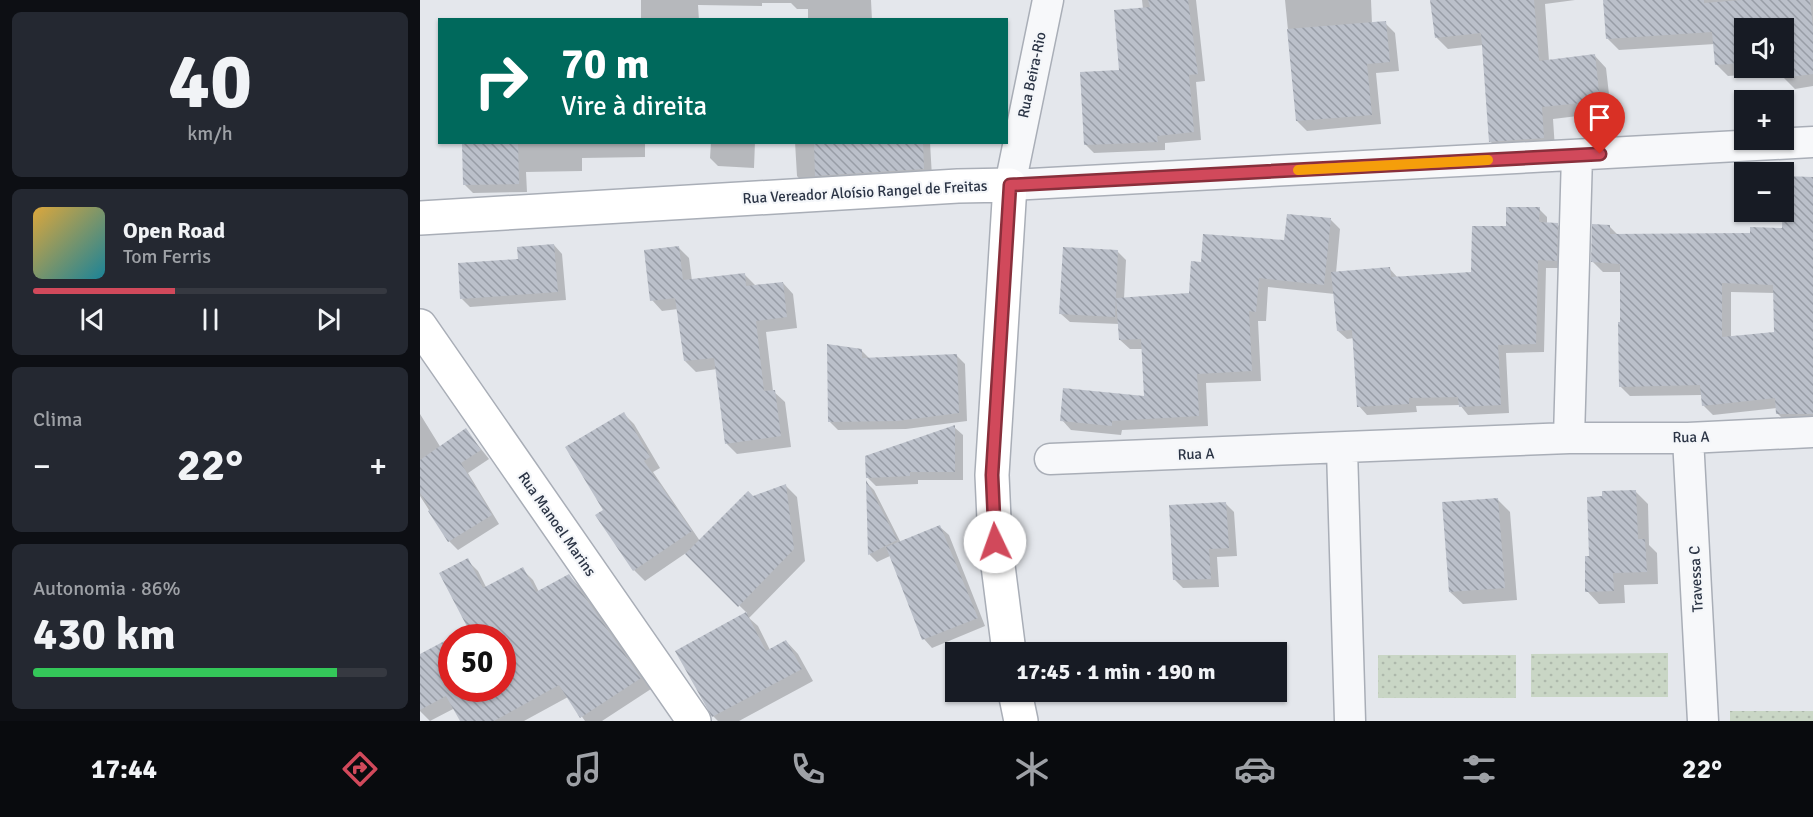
<!DOCTYPE html>
<html lang="pt">
<head>
<meta charset="utf-8">
<style>
  :root { --surface:#171b24; --page:#242831; --text:#f1f3f6; --muted:#9ea1a6; --line:#363941; --accent:#d1495b }
  body { margin:0; font-family:Signika,sans-serif; background:var(--page); color:var(--text); height:100vh; display:flex; flex-direction:column; font-size:22px; white-space:nowrap }
  * { box-sizing:border-box; margin:0 }
  p { font-size:20px; color:var(--muted) }
  .icon { flex:none; width:33px; height:33px; fill:none; stroke:currentColor; stroke-width:2; stroke-linecap:round; stroke-linejoin:round }
  .map { position:relative; flex:1; overflow:hidden }
  .details { display:flex; flex-direction:column; gap:12px; padding:12px; background:#0d0f14; width:420px }
  .details>* { flex:none }
  .top-card { position:absolute; left:18px; top:18px; width:570px; height:126px; border-radius:0px; box-shadow:0 2px 4px #0004; background:#00695c; color:#fff; overflow:hidden }
  .fabs { position:absolute; left:1314px; top:18px; display:grid; gap:12px }
  .fabs a { display:grid; place-items:center; width:60px; height:60px; border-radius:0px; background:var(--surface); box-shadow:0 2px 4px #0004; font-size:30px }
  .speed { position:absolute; left:18px; top:624px; display:flex; gap:12px; font-size:30px; font-weight:700; text-align:center }
  .speed>* { display:grid; place-content:center; width:78px; height:78px; border-radius:50%; background:var(--surface); box-shadow:0 2px 4px #0004; line-height:1 }
  .speed .limit { border:9px solid #d22; background:#fff; color:#111 }
  .pin { position:absolute; display:grid; place-items:center; width:51px; height:51px; color:#fff; margin:-62px -26px; border-radius:50% 50% 50% 0; rotate:-45deg; box-shadow:0 0 6px #0007 }
  .pin .icon { rotate:45deg }
  .me { position:absolute; width:66px; margin:-33px; rotate:357deg; stroke-linejoin:round; filter:drop-shadow(0 0 4px #0008) }
  .turn { display:flex; align-items:center; gap:21px; height:126px; padding:0 24px; font-size:27px }
  .turn .icon { width:78px; height:78px; stroke-width:2.5 }
  .turn b { display:block; font-size:42px; line-height:51px }
  .big { font-size:45px; font-weight:700; line-height:1.1 }
  .details .tile { flex:1; display:flex; flex-direction:column; justify-content:center; gap:9px; min-width:0; padding:0 21px; border-radius:9px; background:var(--page) }
  .details .dial { align-items:center; gap:0 }
  .dial b { font-size:78px; line-height:1 }
  .song { display:flex; align-items:center; gap:18px }
  .cover { width:72px; height:72px; border-radius:9px; background:linear-gradient(135deg,hsl(40 70% 55%),hsl(190 70% 35%)) }
  .played { height:6px; border-radius:3px; background:linear-gradient(90deg,var(--accent) 40%,var(--line) 40%) }
  .keys { display:flex; justify-content:space-around; direction:ltr }
  .heat { display:flex; justify-content:space-between; align-items:center; font-size:33px; direction:ltr }
  .charge { height:9px; border-radius:4px; background:linear-gradient(90deg,#34c759 86%,var(--line) 0) }
  .trip { position:absolute; left:525px; top:642px; width:342px; height:60px; border-radius:0px; background:var(--surface); box-shadow:0 2px 4px #0004; font-weight:700; line-height:60px; text-align:center }
  .tab-bar { display:flex; height:96px; justify-content:space-around; align-items:center; background:#090b0e; color:var(--muted) }
  .tab-bar .icon { width:42px; height:42px }
  .tab-bar .active { color:var(--accent) }
  .tab-bar b { font-size:27px; color:var(--text) }
  main { display:flex; flex:1; min-height:0 }
  .map>svg:first-child { display:block }
</style>
</head>
<body>
<main>
<section class="details">
<div class="tile dial"><b>40</b><p>km/h</p></div>
<div class="tile">
<div class="song"><i class="cover"></i><div><b>Open Road</b><p>Tom Ferris</p></div></div>
<div class="played"></div>
<div class="keys"><svg class="icon" aria-label="previous" viewBox="0 0 24 24"><path d="M18 5L8 12l10 7zM5 5v14"/></svg><svg class="icon" aria-label="pause" viewBox="0 0 24 24"><path d="M8 5v14M16 5v14"/></svg><svg class="icon" aria-label="next" viewBox="0 0 24 24"><path d="M6 5l10 7-10 7zM19 5v14"/></svg></div>
</div>
<div class="tile"><p>Clima</p>
<div class="heat"><a>−</a><b class="big">22°</b><a>+</a></div>
</div>
<div class="tile"><p>Autonomia · 86%</p><b class="big">430 km</b><div class="charge"></div></div>
</section>
<div class="map">
<svg width="1393" height="721" viewBox="0 0 1393 721">
  <defs>
    <pattern id="green-dots" width="8" height="8" patternUnits="userSpaceOnUse" patternTransform="scale(1.5)"><rect width="8" height="8" fill="#c9d6c5"/><path d="M2 2h.1M6 6h.1" fill="none" stroke="#adb8ab" stroke-width="1.8" stroke-linecap="round"/></pattern>
    <pattern id="building-back-hatch" width="6" height="6" patternUnits="userSpaceOnUse" patternTransform="scale(1.5)"><rect width="6" height="6" fill="#bbc0ca"/><path d="M-1 5l2 2M0 0l6 6M5-1l2 2" fill="none" stroke="#989da6"/></pattern>
  </defs>
  <rect width="100%" height="100%" fill="#e4e7ec"/>
  <path fill="url(#green-dots)" d="M1248 653V697H1111V654Z
    M958 655H1096V698H958Z
    M1310 711H1393V721H1310Z"/>
  <path fill="#0003" fill-rule="evenodd" d="M221 0H451L452 20H388V9H377L371 3H342V6L278 5 279 20H221Z
    M722 0H776L785 81 776 82 781 140 745 143V150L674 153 666 145 701 71 723 9Z
    M865 0H951L952 24 965 23 975 33 979 71 956 73 961 124 887 131 877 121Z
    M1029 0H1155L1125 4 1129 61 1175 56 1186 68 1191 112 1133 119 1135 149 1082 153 1070 141 1063 45 1028 49 1017 38Z
    M1185 0H1393V86L1375 89 1363 77 1362 72 1308 76 1296 64 1295 44 1199 50 1187 38ZM1324 28H1364V68H1324Z
    M43 142H225V157L162 158V171L106 172 107 192 53 193 45 185Z
    M291 142H335L334 168 298 166 290 158Z
    M375 142H510L512 177 385 185 377 176Z
    M1365 178 1393 179V423H1367L1357 413V408L1293 415 1283 405 1282 395 1210 396 1200 386 1201 272H1183L1173 262 1190 227 1198 235 1331 234 1363 230ZM1311 292 1355 293 1356 333 1311 338Z
    M1119 209 1127 217V224H1137L1146 233 1145 268H1126L1124 352 1086 353 1089 413 1048 415 1040 405 996 406 997 412 947 415 939 406 934 338 927 339 918 331 915 294 848 287 846 321H838L841 381 786 383 788 426 702 430 701 435 651 430 642 420 725 398 723 349H710L700 340 699 324 650 322 641 314 697 251 706 260 704 299 771 295 782 264 866 241 910 219 920 229 916 273 969 268 978 278 1052 273 1087 228Z
    M134 245 142 254 146 300 50 307 42 299 100 260Z
    M258 247 269 258 272 281 324 274 335 285 363 283 373 294 377 328 346 332 353 391 365 402 371 447 317 454 306 443 297 369 276 372 265 361 258 309 242 311 232 300Z
    M441 350 450 359 537 356 545 364 547 421 486 429 418 430 410 422Z
    M203 413 214 424 240 468 233 472 280 541 332 497 366 486 377 497 385 561 329 618 338 626 350 650 366 641 378 654 393 681 319 721H298L293 716 327 613 266 553 225 581 214 570 177 515 185 510Z
    M0 414 21 448 46 430 69 459 48 473 79 524 38 550 29 541 0 496Z
    M534 427 543 435V480H498V484L456 486 447 477Z
    M447 483 454 490 481 543 520 527 529 535 565 626 512 648 504 639 470 556 457 562 449 554Z
    M1215 491 1228 504 1229 545 1237 553 1238 584 1204 585 1205 603 1179 604 1167 591 1170 557Z
    M1078 500 1090 512 1097 600 1043 604 1030 592Z
    M806 504 814 512 817 556 797 557 799 587 763 588 755 580Z
    M47 560 58 571 66 587 102 569 113 580 119 592 149 576 160 587 231 689 182 721H165L148 697 104 721H42L35 708 10 721 0 711V655L32 688H82V638H34L50 629Z"/>
  <path fill="url(#building-back-hatch)" fill-rule="evenodd" d="M728 0H768L778 74 769 75 774 132 737 136 738 142 664 145 660 72 699 70 694 10 730 7Z
    M1010 0H1114L1119 61 1175 54 1180 101 1122 107 1124 138 1069 142 1061 33 1015 38Z
    M1183 0H1284V3L1322 0H1390L1393 28V74L1362 78 1360 68H1364V28H1324V63L1295 65 1292 32 1186 39Z
    M966 21 970 62 947 64 952 115 876 121 867 29Z
    M42 142H98L99 184 43 185Z
    M394 142H503L504 169 395 176Z
    M1364 176 1393 177V414H1356L1355 398 1282 406 1280 385 1199 387 1198 322H1200V264L1171 262 1172 224 1190 225V234L1330 233V227L1362 228ZM1302 283 1353 285 1354 332 1302 337Z
    M1086 207H1120L1119 222 1138 223 1137 261 1118 260 1116 344 1078 345 1081 405 1039 407 1038 397 989 398V404L937 407 932 330 917 331 911 272 970 267 971 277 1051 272 1052 226H1086Z
    M867 214 911 218 904 285 839 278 836 312 829 311 832 371 777 374 779 416 692 421V426L640 421 643 388 724 396 721 339 699 340 696 298 769 293 771 261 781 262 783 234 864 240Z
    M134 244 138 292 40 299 38 263 98 259 97 247Z
    M259 246 263 280 325 273 326 286 363 282 367 317 336 321 344 391 355 390 361 436 305 444 294 358 264 361 255 298 230 301 224 250Z
    M643 247 698 250 695 317 639 314Z
    M407 344 442 349V358L537 354 539 413 477 421 408 422Z
    M204 412 230 457 224 461 272 531 213 571 175 515 183 510 145 447Z
    M535 425V472H490V476L446 478 445 456Z
    M46 428 61 450 41 463 72 515 28 542 8 511 11 509 0 493V460Z
    M446 480 477 540 448 555Z
    M366 484 374 549 318 607 265 554 328 491 333 496Z
    M1216 490 1218 539H1225L1227 572 1193 573 1194 591 1165 592V556H1169L1167 497 1182 496V491Z
    M1078 498 1085 588 1029 592 1022 502Z
    M806 502 809 548 789 549 791 579 753 580 749 505Z
    M520 525 558 618 502 640 466 547Z
    M48 558 63 588 103 567 116 592 149 574 221 678 160 718 139 685 74 721H40L26 696 0 710V654L32 637V688H82V638H53L19 573Z
    M326 612 346 651 366 640 382 669 292 717 255 651Z"/>
  <g fill="none" stroke-linecap="round" stroke-linejoin="round">
    <defs>
      <path id="street" d="M628 0 590 185 1393 142
        M1149 438 1157 155
        M1268 438 1283 721
        M922 449 930 721
        M630 459 1149 438H1268L1393 432"/>
      <path id="secondary" d="M0 218 538 186 590 185 572 475 575 542 589 652
        M0 326 274 721
        M595 692 601 721"/>
    </defs>
    <use href="#street" stroke="#a9aeb7" stroke-width="33"/>
    <use href="#secondary" stroke="#a9aeb7" stroke-width="36"/>
    <use href="#street" stroke="#f7f8fa" stroke-width="30"/>
    <use href="#secondary" stroke="#fff" stroke-width="33"/>
  </g>
  <g fill="none" stroke-linecap="round" stroke-linejoin="round">
    <defs>
      <path id="route" d="M575 542 572 475 590 185 1180 154"/>
    </defs>
    <use href="#route" stroke="#882f3b" stroke-width="15"/>
    <use href="#route" stroke="#d1495b" stroke-width="10"/>
    <path stroke="#f59e0b" stroke-width="10" d="M878 170 1068 160"/>
  </g>
  <g text-anchor="middle" stroke-width="4.5" stroke-linejoin="round" paint-order="stroke">
    <g font-size="15" fill="#2b3445" stroke="#f4f6f9">
      <text transform="translate(612 75) rotate(-78)" y="5">Rua Beira-Rio</text>
      <text transform="translate(445 192) rotate(-3)" y="5">Rua Vereador Aloísio Rangel de Freitas</text>
      <text transform="translate(1271 437) rotate(-1)" y="5">Rua A</text>
      <text transform="translate(776 454) rotate(-2)" y="5">Rua A</text>
      <text transform="translate(137 524) rotate(55)" y="5">Rua Manoel Marins</text>
      <text transform="translate(1276 579) rotate(-93)" y="5">Travessa C</text>
    </g>
  </g>
</svg>
<div class="fabs">
<a><svg class="icon" aria-label="sound" viewBox="0 0 24 24"><path d="M4 9h4l5-4v14l-5-4H4zM17 9q2 3 0 6"/></svg></a>
<a>+</a>
<a>−</a>
</div>
<div class="speed"><div class="limit">50</div></div>
<div class="pin" style="left:1180px;top:154px;background:#d93025"><svg class="icon" aria-label="arrive" viewBox="0 0 24 24"><path d="M6 21V4h12l-3 4 3 4H6"/></svg></div>
<svg class="me" style="left:575px;top:542px" viewBox="-20 -20 40 40"><circle r="19" fill="#fff"/><path d="M0-13L10 11 0 6-10 11z" fill="#d1495b"/></svg>
<div class="trip">17:45 · 1 min · 190 m</div>
<div class="top-card">
<div class="turn"><svg class="icon" aria-label="right" viewBox="0 0 24 24"><path d="M7 20v-9h11M14 6l5 5-5 5"/></svg><div><b>70 m</b>Vire à direita</div></div>
</div>
</div>
</main>
<nav class="tab-bar">
<b>17:44</b>
<svg class="icon active" aria-label="directions" viewBox="0 0 24 24"><path d="M12 3l9 9-9 9-9-9zM9 14v-3h6M13 9l2 2-2 2"/></svg>
<svg class="icon" aria-label="music" viewBox="0 0 24 24"><path d="M9 18V5l10-2v13"/><circle cx="6" cy="18" r="3"/><circle cx="16" cy="16" r="3"/></svg>
<svg class="icon" aria-label="phone" viewBox="0 0 24 24"><path d="M5 4h4l2 5-3 2q2 4 5 5l2-3 5 2v4C11 20 4 13 5 4z"/></svg>
<svg class="icon" aria-label="climate" viewBox="0 0 24 24"><path d="M12 3v18M4 7l16 10M4 17L20 7"/></svg>
<svg class="icon" aria-label="car" viewBox="0 0 24 24"><path d="M5 17H2v-5l4-1 3-4h7l3 4 3 1v5h-3M9 17h6M6 11h13"/><circle cx="7" cy="17" r="2"/><circle cx="17" cy="17" r="2"/></svg>
<svg class="icon" aria-label="filters" viewBox="0 0 24 24"><path d="M4 7h16M4 17h16"/><circle cx="9" cy="7" r="2"/><circle cx="15" cy="17" r="2"/></svg>
<b>22°</b>
</nav>
</body>
</html>
